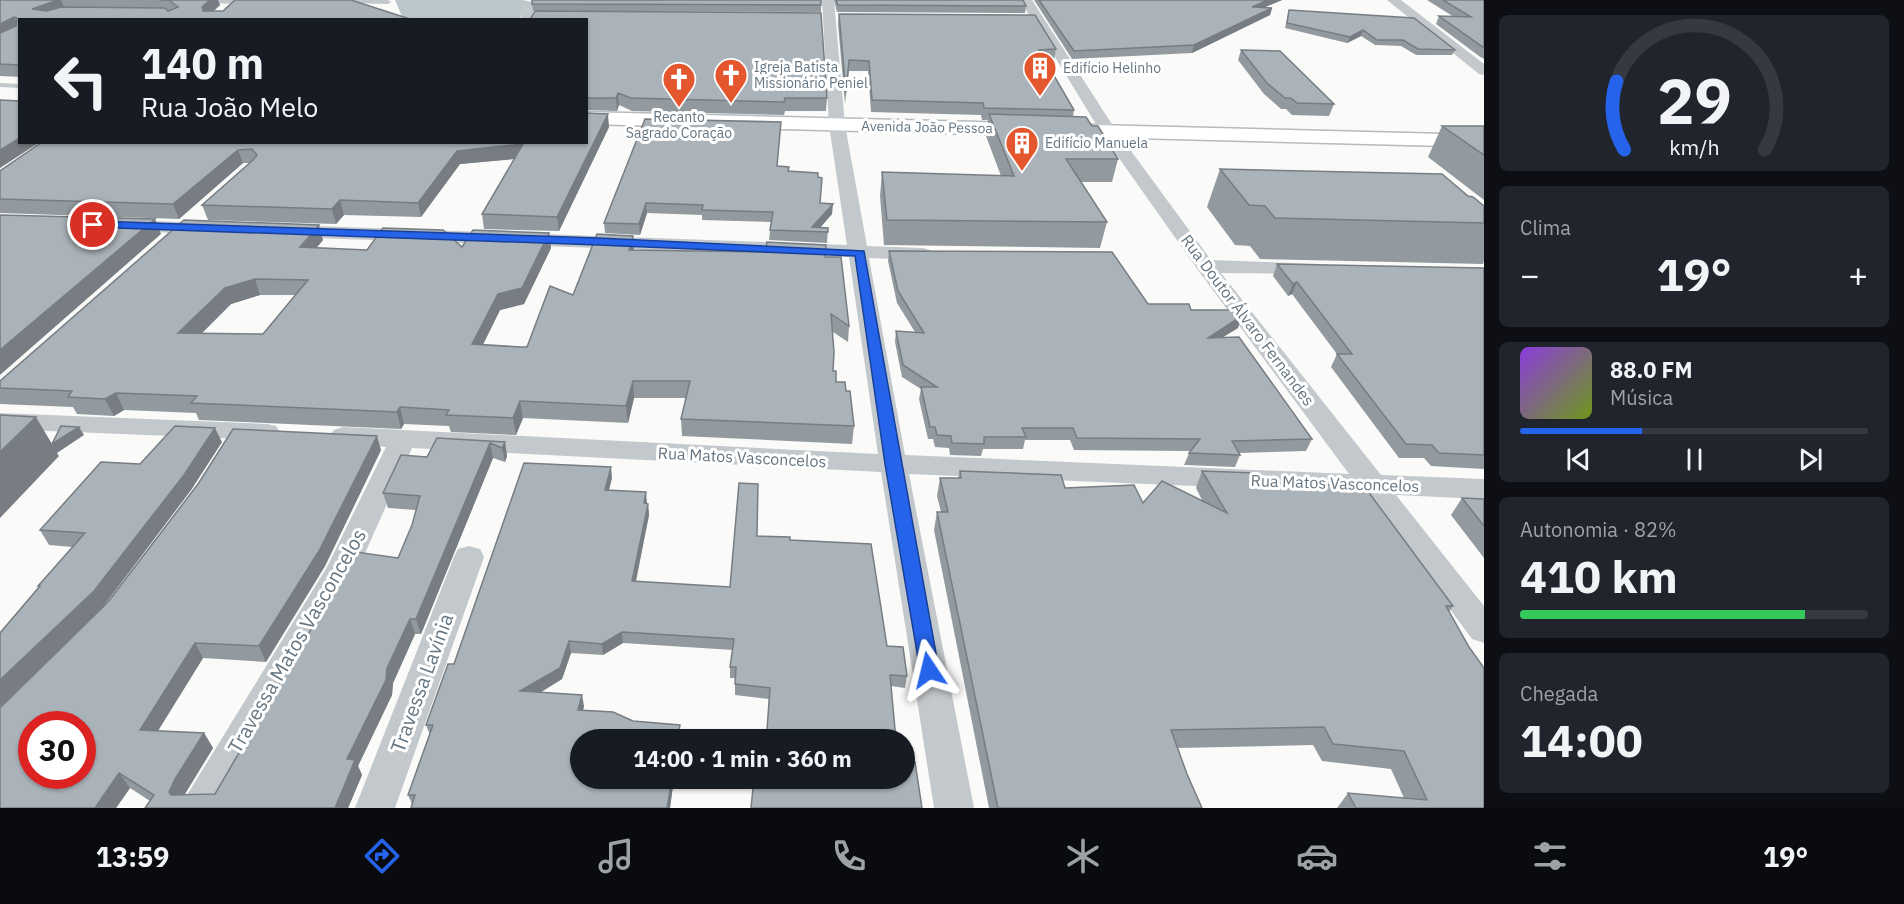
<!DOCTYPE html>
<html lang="pt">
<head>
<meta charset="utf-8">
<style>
  :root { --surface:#171b24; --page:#20242c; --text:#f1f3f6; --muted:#9ea1a6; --line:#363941; --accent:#2563eb }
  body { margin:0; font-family:"IBM Plex Sans",sans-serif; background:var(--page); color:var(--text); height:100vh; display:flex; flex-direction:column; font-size:22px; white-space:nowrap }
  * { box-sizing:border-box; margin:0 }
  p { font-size:20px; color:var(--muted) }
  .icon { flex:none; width:33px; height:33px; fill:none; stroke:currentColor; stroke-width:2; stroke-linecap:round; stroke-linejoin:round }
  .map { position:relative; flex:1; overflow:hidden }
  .sheet { display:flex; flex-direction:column; gap:15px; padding:15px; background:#0d0f14; width:420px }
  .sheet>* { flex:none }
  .guide { position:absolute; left:18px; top:18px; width:570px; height:126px; border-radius:0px; box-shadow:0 2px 4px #0004; background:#171b24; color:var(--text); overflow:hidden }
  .speed { position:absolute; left:18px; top:711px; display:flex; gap:12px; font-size:30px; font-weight:700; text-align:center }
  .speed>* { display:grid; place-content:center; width:78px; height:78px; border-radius:50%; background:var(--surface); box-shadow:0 2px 4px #0004; line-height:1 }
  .speed .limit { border:9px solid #d22; background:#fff; color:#111 }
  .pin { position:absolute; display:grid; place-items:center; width:51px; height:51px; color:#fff; margin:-26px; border:3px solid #fff; border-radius:50%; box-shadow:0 2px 6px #0007 }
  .me { position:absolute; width:66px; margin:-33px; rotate:350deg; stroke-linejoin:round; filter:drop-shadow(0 0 4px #0008) }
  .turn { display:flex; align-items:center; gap:21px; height:126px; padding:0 24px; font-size:27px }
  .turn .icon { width:78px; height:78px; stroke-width:2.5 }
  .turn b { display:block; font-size:42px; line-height:51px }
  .big { font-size:45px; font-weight:700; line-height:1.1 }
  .sheet .tile { flex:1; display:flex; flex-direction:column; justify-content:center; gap:9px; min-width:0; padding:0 21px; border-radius:9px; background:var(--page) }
  .sheet .dial { align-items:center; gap:0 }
  .dial svg { height:156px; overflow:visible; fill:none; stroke:var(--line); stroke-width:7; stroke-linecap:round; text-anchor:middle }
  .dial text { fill:var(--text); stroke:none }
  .song { display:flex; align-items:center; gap:18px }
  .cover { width:72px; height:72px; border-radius:9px; background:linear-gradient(135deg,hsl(270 70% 55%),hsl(80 70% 35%)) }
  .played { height:6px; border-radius:3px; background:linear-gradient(90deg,var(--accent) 35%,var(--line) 35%) }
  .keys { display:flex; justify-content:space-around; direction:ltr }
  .heat { display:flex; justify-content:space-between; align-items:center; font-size:33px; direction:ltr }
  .charge { height:9px; border-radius:4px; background:linear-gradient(90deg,#34c759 82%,var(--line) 0) }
  .trip { position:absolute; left:570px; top:729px; width:345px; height:60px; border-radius:30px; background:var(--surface); box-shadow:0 2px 4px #0004; font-weight:700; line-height:60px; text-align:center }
  .tabs { display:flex; height:96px; justify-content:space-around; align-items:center; background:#090b0e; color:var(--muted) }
  .tabs .icon { width:42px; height:42px }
  .tabs .on { color:var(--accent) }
  .tabs b { font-size:27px; color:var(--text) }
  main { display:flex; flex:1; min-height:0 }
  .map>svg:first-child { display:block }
</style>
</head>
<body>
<main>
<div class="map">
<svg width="1484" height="808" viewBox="0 0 1484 808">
  <rect width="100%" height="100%" fill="#fafaf8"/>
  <path fill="#bbc7cb" d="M395 0H524L520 20 403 19Z"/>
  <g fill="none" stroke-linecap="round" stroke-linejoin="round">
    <defs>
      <path id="primary" d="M586 112 1484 135V147L586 124Z"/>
    </defs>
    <use href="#primary" stroke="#b5babe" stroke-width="3"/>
    <path fill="#c3c8cc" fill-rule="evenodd" d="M202 0H248L251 2 248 4 200 3Z
      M343 0H388L391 2 388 4 341 3Z
      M0 83 20 84V88L0 87Z"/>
    <path fill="#c3c8cc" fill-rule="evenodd" d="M522 0 533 2V20H521Z
      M822 0H834L845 125 867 246 923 248 930 250 933 254 930 258 923 260 869 258 905 455 1349 474 1198 270 1102 134 1020 0H1032L1115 129 1211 260 1317 264 1320 268 1317 272 1310 274 1221 273 1381 475 1484 479V499L1396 495 1484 606V643L1472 639 1364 493 909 474 974 808H934L881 472 412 448 357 571 222 808H181L187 795 327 567 386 447 334 442 330 436 334 430 343 427 878 454 849 257 288 237 281 235 278 231 281 227 288 225 847 245 829 125Z
      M1387 0H1401L1484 64V75L1479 74Z
      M123 220 210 223 217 225 220 229 217 233 210 235 116 230 113 226 116 222Z
      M0 413 267 424 276 426 280 432 276 438 267 440 0 429Z
      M469 546 480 549 484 557 395 808H355L454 557 458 549Z"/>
    <use href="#primary" fill="#fff" fill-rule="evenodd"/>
  </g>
  <path fill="#929a9f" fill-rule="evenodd" d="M0 0H218L220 5 214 11 413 20H20V77L0 76Z
    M834 0H1023L1026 6 1025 13 837 12Z
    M1034 0H1282L1265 7 1272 8 1270 15 1192 53 1072 59Z
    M1427 0H1484V59L1479 56 1436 24 1439 16 1454 17Z
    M532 4 821 5V12L533 11Z
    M1289 10 1455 50 1452 55H1416L1401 46 1375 45 1361 36 1347 43 1285 28Z
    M839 14 1056 49 1054 60H1045L1074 110 1073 116 1092 126 1118 159 1112 182H1081L1107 222 1100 248 884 245 880 196 882 172 1001 176 986 136 988 120H982L981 115 871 112 868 71H849L845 104 838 24Z
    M586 20 827 98 826 111H785L784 115 632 111 619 105 617 111 586 110Z
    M1241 50 1334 104 1329 116 1292 115 1286 109H1281L1264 94 1238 60Z
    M1442 126H1484V200L1428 157Z
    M609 127 559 231 484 229 482 214 514 159 460 164 421 217 344 215 336 224 208 220 202 205 250 163H243L179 219 0 213V171L42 142Z
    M780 131 777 166 789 167V171L832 214 820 228H828L827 243 769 240 771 222 702 220V215L647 213 640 235 605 233 604 223Z
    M1220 169 1468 196 1484 206V261L1483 264 1260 259 1250 246 1235 245 1207 207Z
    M549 233 551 248 524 304 500 310 483 345 520 347H527L573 295 633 236 634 251 765 252 826 245 825 257 849 326 848 342 833 332V371L836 382 846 391 854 426 852 444 682 436 681 419 686 398H634L628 423 523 418 516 435 451 432 449 426 404 424 401 429 199 420 196 413 124 410 114 416 77 414 73 407 0 404V381L323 240 316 248 367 250 462 247ZM260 295H295L263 334H201L231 304Z
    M889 251 1148 304 1191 310 1238 328 1222 337 1312 439 1306 451 1239 453 1240 455 1235 467 1184 465 1190 451 1074 450 1070 440H1025L1023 449H983L981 456 950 455 949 448 935 447 933 439H928L919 399 921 389 902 377 895 342 896 331 915 332 897 303 888 261Z
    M1277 264 1484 268V469L1431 466 1424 458H1399L1331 367 1337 354 1292 294 1288 296 1273 276Z
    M437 438 505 442 507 456 505 462 493 458 421 634H415L393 683 392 695 358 766 362 775 348 808H145L150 801 130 788 116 808H0L102 608 0 707 39 587 38 586 73 547 49 545 40 530 140 464 222 442 191 490 103 606 381 450 325 566 266 662 203 658 158 731 204 733 213 748 184 795 215 794 398 558 412 525 416 510 388 508 383 493 427 457Z
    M960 471 1065 488 1143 503 1203 502 1196 488 1202 471 1262 483 1453 606 1449 612 1484 808H1337L1348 793 1404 798 1391 769 1322 761 1313 745 1177 748 1187 774 1202 808H989L934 530 937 512H941L937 496 940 478H958Z
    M612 478 609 490 648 504 649 515 636 582 730 587 757 536 790 540 887 646 907 676 905 688 891 686 767 730 769 699 735 695V678H730V667L733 650 623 643 603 655 571 653 562 679 540 693 584 706 583 710 633 721 680 737 580 778H674L670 808H411L412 804 408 795 430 735 426 725 454 664Z
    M1462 498 1484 499V558L1451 515Z"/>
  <path fill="#777d82" d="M58 0H61L65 10 39 20 32 9Z
    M210 0H218L220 5 205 18 202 7Z
    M1268 0H1282L1249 14 1252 7Z
    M1272 8 1270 15 1192 53 1194 45Z
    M14 17 19 28 0 37V24Z
    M1363 30 1361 36 1347 43 1350 37Z
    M618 93 619 105 617 111 616 98Z
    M608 114 609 127 559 231 557 217Z
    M20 138V142H40L0 168V150Z
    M523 144 525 158 460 164 421 217 418 203 457 151Z
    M238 150 243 163 179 219 173 204Z
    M340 200 344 215 336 224 332 209Z
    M646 203 647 213 640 235 639 224Z
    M833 204 832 214 816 232 812 227Z
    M155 219 161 234 0 375V350Z
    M319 225 323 240 304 263 300 247Z
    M549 233 551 248 524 304 500 310 475 360 472 344 498 294Z
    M633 236 634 251 629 250Z
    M255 279 260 295 231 304 185 350 178 333 225 288Z
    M1297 282 1292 294 1288 296 1293 284Z
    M1242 316 1238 328 1204 349 1208 338Z
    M633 381 634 398 628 423 626 406Z
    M116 393 124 410 114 416 105 399Z
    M520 401 523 418 516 435 513 418Z
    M400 407 404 424 401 429 397 412Z
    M36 417 52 444 79 427 84 435 57 453 59 456 0 518V452Z
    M215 428 222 442 191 490 103 607 0 707V680Z
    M377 436 381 450 325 566 266 662 259 646Z
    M505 442 507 456 505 462 502 448Z
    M490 443 493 458 421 634 416 619Z
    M611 467 612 478 606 501 605 490Z
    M646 492 647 503H644Z
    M648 504 649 515 633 593 632 581Z
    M410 619 415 634 393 683 392 695 358 766 362 775 348 808H335L347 759Z
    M622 632 623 643 603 655 602 644Z
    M569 641 571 653 562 679 522 703 520 691Z
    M195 643 203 658 149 745 140 730Z
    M582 695 584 706 580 722 578 710Z
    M680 725V740H677Z
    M204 733 213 748 185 794 179 807 169 792 175 779Z
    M119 773 130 788 116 808H95Z
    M672 778H674L670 808H667Z"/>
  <path fill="#aab3b9" stroke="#777d82" stroke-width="1.5" fill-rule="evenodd" d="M0 0H58L32 9 47 11 61 7 165 8 168 11 178 7 169 0H159H210L202 7 203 11H223L235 0H351L413 20H20V65L0 64V33L16 26 17 18 14 17 0 24Z
    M532 0H821V5L532 4Z
    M836 0H1023L1026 6 838 5Z
    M1039 0H1268L1252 7 1272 8 1194 45 1074 51Z
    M1443 0H1484V48L1439 16 1471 17Z
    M1289 10 1414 18 1455 50 1418 49 1403 40H1377L1363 30 1350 37 1287 23Z
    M535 11 821 13 827 98H785L784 102 631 98 618 93 616 98H586V20H530Z
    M839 14 1035 15 1056 49 1039 50 1074 110 984 108 983 103 872 100 869 61 849 60 846 92Z
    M1241 50 1280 51 1334 104 1297 103 1291 98H1285L1267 83Z
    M0 100 20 101V138L0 150Z
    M586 113 608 114 557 217 482 214 523 144 457 151 418 203 340 200 332 209 202 205 253 160 257 155 252 149 238 150 173 204 0 199V171L42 142H586Z
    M989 114 1086 117 1092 126H1098L1118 159H1066L1107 222 887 220 882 172 1014 176Z
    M645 119 781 122 777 166 789 167 788 171 818 173V177L822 178 820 203 833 204 812 227 828 228V232L770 230 773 212 702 210 703 205 646 203 639 224 604 223Z
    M1442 126H1484V155Z
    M1220 169 1442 174 1468 196 1473 197 1484 206V223L1275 218 1265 206 1249 205Z
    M0 215 155 219 0 350Z
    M184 220 319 225 300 247 367 250 383 228 443 230 462 247 473 230 549 233 522 288 498 294 472 344 520 347H527L550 286 573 295 597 234 633 236 629 250 765 252 767 242 826 245 825 257H841L849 326 831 314 834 352 833 371H836V382H845L846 391H850L854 426 681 419 690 381H633L626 406 520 401 513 418 446 415 449 410 400 407 397 412 191 403 197 396 116 393 105 399 68 397 72 391 0 388V381ZM255 279 308 280 263 334 178 333 225 288Z
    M889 251 1112 252 1148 304H1189L1191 310H1237L1242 316 1208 338 1239 337 1312 439 1232 441 1240 455 1189 453 1200 439 1077 438 1073 428H1022L1026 437H984V444L952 443 951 436 937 435 935 427H930L921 387H937L903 365 896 331 924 333 898 291Z
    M1277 264 1484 268V455L1439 453 1432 445 1406 444 1337 354H1352L1297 282 1293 284Z
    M0 415 36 417 0 452Z
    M61 426 79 427 52 444Z
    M175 426 215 428 184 475 94 591 0 680V633L40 586H38L85 533 40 530 101 462 140 464Z
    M233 429 377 436 319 551 259 646 195 643 140 730 204 733 175 779 169 792 171 795 215 794 356 552 398 558 412 525 420 496 383 493 401 455 427 457 437 438 505 442 502 448 490 443 416 619H410L387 668 386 680 347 759 355 760 335 808H145L154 795 119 773 95 808H0V708L108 602 198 484ZM32 724H82V776H32Z
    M524 463 611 467 605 490 646 492 644 503 648 504 632 581 730 587 739 483 758 484 757 536 790 537V540L871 544 887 646 903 647 907 676 890 675 896 740H757L758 736 767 730 770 688 735 684 736 667H730L734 639 622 632 602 644 569 641 560 668 520 691 582 695 578 710 613 712 633 721 680 725 677 740H580V778H672L667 808H411L415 795H408L433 725H426L448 664H454Z
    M960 471 1061 475 1065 488 1134 485 1143 503 1162 481 1227 513 1202 471 1256 473 1262 483 1364 486 1453 606H1446L1469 647 1484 668V808H1356L1348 793 1427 800 1404 751 1333 744 1324 727 1171 730 1187 774 1202 808H998L937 512H948L940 478H961Z
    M1462 498 1484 499V526Z
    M904 762H915L922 808H751L754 778H904Z"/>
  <path fill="#2563eb" stroke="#184099" stroke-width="1.5" d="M93 221 598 238 864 251 939 670 936 676 929 678 923 676 920 670 885 464 855 256 598 245 89 227 87 225Z"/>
  <defs>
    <symbol id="building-pin" viewBox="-11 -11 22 30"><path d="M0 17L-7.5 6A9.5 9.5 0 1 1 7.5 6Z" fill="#e4572e" stroke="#fff"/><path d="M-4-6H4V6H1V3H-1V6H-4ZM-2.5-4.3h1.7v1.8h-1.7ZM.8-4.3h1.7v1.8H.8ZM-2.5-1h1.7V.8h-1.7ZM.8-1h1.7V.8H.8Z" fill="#fff"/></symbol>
    <symbol id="church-pin" viewBox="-11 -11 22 30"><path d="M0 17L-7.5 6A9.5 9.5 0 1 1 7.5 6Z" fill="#e4572e" stroke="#fff"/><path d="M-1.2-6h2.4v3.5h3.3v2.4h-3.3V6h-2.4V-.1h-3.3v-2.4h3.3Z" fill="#fff"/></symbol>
  </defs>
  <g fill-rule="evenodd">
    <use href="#building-pin" x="1021" y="49" width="38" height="52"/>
    <use href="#church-pin" x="712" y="56" width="38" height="52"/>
    <use href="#church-pin" x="660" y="60" width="38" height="52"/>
    <use href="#building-pin" x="1003" y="124" width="38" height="52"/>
  </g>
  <g text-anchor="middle" stroke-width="6" stroke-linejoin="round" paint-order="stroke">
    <g font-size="14" fill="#657683" stroke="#fff" text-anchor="start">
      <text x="754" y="72">Igreja Batista<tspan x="754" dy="16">Missionário Peniel</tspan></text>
      <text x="1063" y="73">Edifício Helinho</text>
      <text x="679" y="122" text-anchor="middle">Recanto<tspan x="679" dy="16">Sagrado Coração</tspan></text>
      <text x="1045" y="148">Edifício Manuela</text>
    </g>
    <g font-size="14" fill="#657683" stroke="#fff">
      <text transform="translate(927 127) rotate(1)" y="5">Avenida João Pessoa</text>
    </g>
    <g font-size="16" fill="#657683" stroke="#fff">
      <text transform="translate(1248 320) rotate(53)" y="6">Rua Doutor Álvaro Fernandes</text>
      <text transform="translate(742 457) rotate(3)" y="6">Rua Matos Vasconcelos</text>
      <text transform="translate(1335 483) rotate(2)" y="6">Rua Matos Vasconcelos</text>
    </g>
    <g font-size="20" fill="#657683" stroke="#fff">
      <text transform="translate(297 641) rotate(-60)" y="7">Travessa Matos Vasconcelos</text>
      <text transform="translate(422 683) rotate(-70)" y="7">Travessa Lavínia</text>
    </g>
  </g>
</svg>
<div class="speed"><div class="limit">30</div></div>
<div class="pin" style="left:93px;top:225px;background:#d93025"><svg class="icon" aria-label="arrive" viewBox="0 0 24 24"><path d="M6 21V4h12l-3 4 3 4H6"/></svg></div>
<svg class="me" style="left:929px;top:670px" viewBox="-20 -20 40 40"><path d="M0-17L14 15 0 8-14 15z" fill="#2563eb" stroke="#fff" stroke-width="4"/></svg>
<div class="trip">14:00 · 1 min · 360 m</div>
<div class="guide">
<div class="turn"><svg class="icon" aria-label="left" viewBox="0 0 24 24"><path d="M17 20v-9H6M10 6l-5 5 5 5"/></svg><div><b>140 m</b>Rua João Melo</div></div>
</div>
</div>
<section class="sheet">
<div class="tile dial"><svg viewBox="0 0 100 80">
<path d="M14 69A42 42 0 1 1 86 69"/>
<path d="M14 69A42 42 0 0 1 10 34" stroke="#2563eb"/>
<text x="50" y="56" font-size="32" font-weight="700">29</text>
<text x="50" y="72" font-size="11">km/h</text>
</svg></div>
<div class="tile"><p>Clima</p>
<div class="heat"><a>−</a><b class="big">19°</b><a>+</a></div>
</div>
<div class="tile">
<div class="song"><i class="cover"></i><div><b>88.0 FM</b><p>Música</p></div></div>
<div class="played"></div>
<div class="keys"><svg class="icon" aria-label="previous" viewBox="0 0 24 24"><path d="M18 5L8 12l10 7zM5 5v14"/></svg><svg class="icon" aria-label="pause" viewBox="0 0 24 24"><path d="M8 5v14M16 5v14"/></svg><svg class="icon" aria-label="next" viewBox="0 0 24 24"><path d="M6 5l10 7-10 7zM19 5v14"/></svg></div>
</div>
<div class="tile"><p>Autonomia · 82%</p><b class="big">410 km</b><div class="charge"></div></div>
<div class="tile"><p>Chegada</p><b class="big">14:00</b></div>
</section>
</main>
<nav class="tabs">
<b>13:59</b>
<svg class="icon on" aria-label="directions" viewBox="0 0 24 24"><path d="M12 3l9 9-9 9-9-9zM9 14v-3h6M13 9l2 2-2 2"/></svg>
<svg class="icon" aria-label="music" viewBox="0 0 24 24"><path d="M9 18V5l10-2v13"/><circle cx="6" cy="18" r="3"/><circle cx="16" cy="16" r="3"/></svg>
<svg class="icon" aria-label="phone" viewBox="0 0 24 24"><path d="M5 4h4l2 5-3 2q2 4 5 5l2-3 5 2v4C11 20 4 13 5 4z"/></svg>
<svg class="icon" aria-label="climate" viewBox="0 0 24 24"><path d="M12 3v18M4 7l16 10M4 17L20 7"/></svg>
<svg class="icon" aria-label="car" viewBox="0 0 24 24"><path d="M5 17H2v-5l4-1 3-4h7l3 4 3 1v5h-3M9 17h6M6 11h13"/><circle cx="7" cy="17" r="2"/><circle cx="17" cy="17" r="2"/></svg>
<svg class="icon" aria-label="filters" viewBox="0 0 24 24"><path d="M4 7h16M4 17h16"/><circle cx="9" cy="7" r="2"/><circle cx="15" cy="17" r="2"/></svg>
<b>19°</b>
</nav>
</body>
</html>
